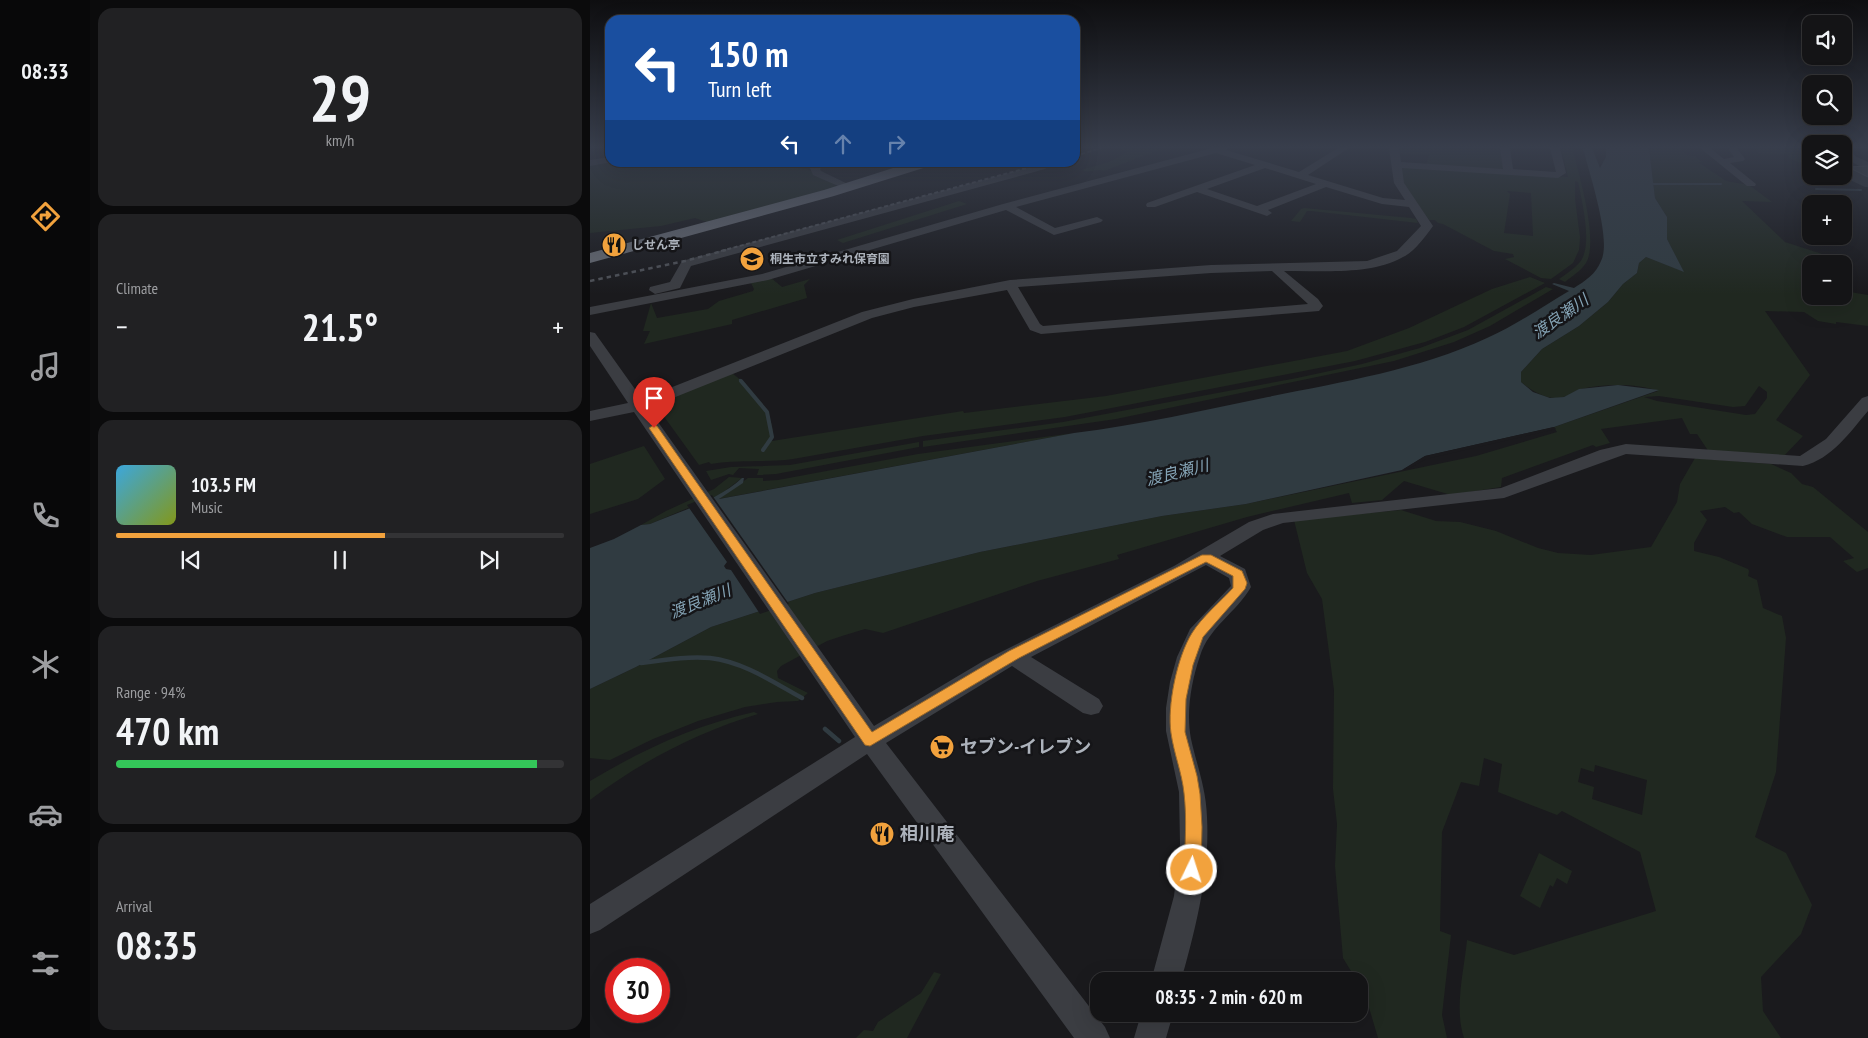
<!DOCTYPE html>
<html lang="en">
<head>
<meta charset="utf-8">
<style>
  :root { --surface:#141416; --page:#212123; --text:#f1f3f6; --muted:#9d9ea1; --line:#333335; --accent:#f2a23d }
  body { margin:0; font-family:"PT Sans Narrow","Noto Sans JP",sans-serif; background:var(--page); color:var(--text); height:100vh; display:flex; flex-direction:column; font-size:19px; white-space:nowrap }
  * { box-sizing:border-box; margin:0 }
  p { font-size:16px; color:var(--muted) }
  .icon { flex:none; width:28px; height:28px; fill:none; stroke:currentColor; stroke-width:2; stroke-linecap:round; stroke-linejoin:round }
  .map { position:relative; flex:1; overflow:hidden }
  .sheet { display:flex; flex-direction:column; gap:8px; padding:8px; background:#0b0b0c; width:500px }
  .sheet>* { flex:none }
  .banner { position:absolute; left:15px; top:15px; width:475px; height:152px; border-radius:15px; box-shadow:0 5px 20px #0002,0 0 0 1px var(--line); background:#1a4fa0; color:#fff; overflow:hidden }
  .tools { position:absolute; left:1212px; top:15px; display:grid; gap:10px }
  .tools a { display:grid; place-items:center; width:50px; height:50px; border-radius:10px; background:var(--surface); box-shadow:0 5px 20px #0002,0 0 0 1px var(--line); font-size:25px }
  .speed { position:absolute; left:15px; top:958px; display:flex; gap:10px; font-size:25px; font-weight:700; text-align:center }
  .speed>* { display:grid; place-content:center; width:65px; height:65px; border-radius:50%; background:var(--surface); box-shadow:0 5px 20px #0002,0 0 0 1px var(--line); line-height:1 }
  .speed .limit { border:8px solid #d22; background:#fff; color:#111 }
  .pin { position:absolute; display:grid; place-items:center; width:42px; height:42px; color:#fff; margin:-51px -21px; border-radius:50% 50% 50% 0; rotate:-45deg; box-shadow:0 0 5px #0007 }
  .pin .icon { rotate:45deg }
  .me { position:absolute; width:55px; margin:-28px; rotate:4deg; stroke-linejoin:round; filter:drop-shadow(0 0 4px #0008) }
  .turn { display:flex; align-items:center; gap:18px; height:105px; padding:0 20px; font-size:22px }
  .turn .icon { width:65px; height:65px; stroke-width:2.5 }
  .turn b { display:block; font-size:35px; line-height:42px }
  .lanes { display:flex; align-items:center; height:48px; padding:0 20px; background:#0003; justify-content:center; gap:25px; direction:ltr }
  .lanes .off { opacity:.35 }
  .big { font-size:38px; font-weight:800; line-height:1.1 }
  .sheet .tile { flex:1; display:flex; flex-direction:column; justify-content:center; gap:8px; min-width:0; padding:0 18px; border-radius:15px; background:var(--page) }
  .sheet .dial { align-items:center; gap:0 }
  .dial b { font-size:65px; line-height:1 }
  .song { display:flex; align-items:center; gap:15px }
  .cover { width:60px; height:60px; border-radius:8px; background:linear-gradient(135deg,hsl(200 70% 55%),hsl(70 70% 35%)) }
  .played { height:5px; border-radius:2px; background:linear-gradient(90deg,var(--accent) 60%,var(--line) 60%) }
  .keys { display:flex; justify-content:space-around; direction:ltr }
  .heat { display:flex; justify-content:space-between; align-items:center; font-size:28px; direction:ltr }
  .charge { height:8px; border-radius:4px; background:linear-gradient(90deg,#34c759 94%,var(--line) 0) }
  .trip { position:absolute; left:500px; top:972px; width:278px; height:50px; border-radius:15px; background:var(--surface); box-shadow:0 5px 20px #0002,0 0 0 1px var(--line); font-weight:800; line-height:50px; text-align:center }
  main { display:flex; flex:1; min-height:0 }
  .dock { display:flex; flex-direction:column; width:90px; justify-content:space-around; align-items:center; background:#080809; color:var(--muted) }
  .dock .icon { width:35px; height:35px }
  .dock .selected { color:var(--accent) }
  .dock b { font-size:22px; color:var(--text) }
  .map>svg:first-child { display:block }
</style>
</head>
<body>
<main>
<nav class="dock">
<b>08:33</b>
<svg class="icon selected" aria-label="directions" viewBox="0 0 24 24"><path d="M12 3l9 9-9 9-9-9zM9 14v-3h6M13 9l2 2-2 2"/></svg>
<svg class="icon" aria-label="music" viewBox="0 0 24 24"><path d="M9 18V5l10-2v13"/><circle cx="6" cy="18" r="3"/><circle cx="16" cy="16" r="3"/></svg>
<svg class="icon" aria-label="phone" viewBox="0 0 24 24"><path d="M5 4h4l2 5-3 2q2 4 5 5l2-3 5 2v4C11 20 4 13 5 4z"/></svg>
<svg class="icon" aria-label="climate" viewBox="0 0 24 24"><path d="M12 3v18M4 7l16 10M4 17L20 7"/></svg>
<svg class="icon" aria-label="car" viewBox="0 0 24 24"><path d="M5 17H2v-5l4-1 3-4h7l3 4 3 1v5h-3M9 17h6M6 11h13"/><circle cx="7" cy="17" r="2"/><circle cx="17" cy="17" r="2"/></svg>
<svg class="icon" aria-label="filters" viewBox="0 0 24 24"><path d="M4 7h16M4 17h16"/><circle cx="9" cy="7" r="2"/><circle cx="15" cy="17" r="2"/></svg>
</nav>
<section class="sheet">
<div class="tile dial"><b>29</b><p>km/h</p></div>
<div class="tile"><p>Climate</p>
<div class="heat"><a>−</a><b class="big">21.5°</b><a>+</a></div>
</div>
<div class="tile">
<div class="song"><i class="cover"></i><div><b>103.5 FM</b><p>Music</p></div></div>
<div class="played"></div>
<div class="keys"><svg class="icon" aria-label="previous" viewBox="0 0 24 24"><path d="M18 5L8 12l10 7zM5 5v14"/></svg><svg class="icon" aria-label="pause" viewBox="0 0 24 24"><path d="M8 5v14M16 5v14"/></svg><svg class="icon" aria-label="next" viewBox="0 0 24 24"><path d="M6 5l10 7-10 7zM19 5v14"/></svg></div>
</div>
<div class="tile"><p>Range · 94%</p><b class="big">470 km</b><div class="charge"></div></div>
<div class="tile"><p>Arrival</p><b class="big">08:35</b></div>
</section>
<div class="map">
<svg width="1278" height="1038" viewBox="0 0 1278 1038">
  <rect width="100%" height="100%" fill="#1a1a1d"/>
  <path fill="#202820" fill-rule="evenodd" d="M529 148H574L514 171C506 168 500 174 491 170L519 162 538 152Z
    M808 148H911L914 169 836 165 839 155 809 153Z
    M971 148H982C989 174 1009 241 996 263 991 271 982 276 975 282L969 279C976 274 984 269 990 262 1003 246 992 201 988 182L985 181V199L990 237 989 250 983 263 961 279 951 278 915 259 924 257 923 254 904 251 853 224 848 223 845 220H839L814 185 811 167 978 177ZM917 191 941 193 943 236 914 233 920 194Z
    M1059 148H1090L1097 155 1105 156 1112 162H1108L1136 181 1159 185 1182 202 1152 201 1195 242 1260 263 1258 267H1254V264H1221V296H1254V291L1278 295V326L1246 322V324L1228 321 1214 312 1175 311 1220 375 1186 420 1213 436 1192 458 1119 452 1107 434H1100L1092 418 1011 429 1020 443 1006 447 1003 445 912 478 911 487 861 495 814 481 792 500 762 503 759 493 657 517 527 555 529 559 447 581 293 633 275 629 252 636 237 641 191 666 187 671 188 678 218 693 208 701 187 702 155 707 108 721 63 739 20 760 0 758V689L46 667 121 627 225 593 390 552 572 516 656 504 886 456 967 432 964 427 1068 391C1046 383 1014 384 991 389 985 390 980 396 973 397 958 401 942 391 931 382V372L952 349 989 326 1018 302 1033 284 1047 273 1049 263 1056 257 1093 271 1077 239V217L1065 198ZM1169 386 1177 392V398L1165 414 1156 415 1067 401 1054 397 1069 396 1143 407 1155 406Z
    M1165 148H1221L1217 149V156H1221V167L1201 159 1197 154 1168 153Z
    M20 161V162L172 163 179 166 217 169 249 187 120 223 105 218 71 226 0 233V163Z
    M369 201 377 204 253 243 247 240Z
    M714 208 821 218 826 219 828 223 721 211H717L710 222 701 221 711 209Z
    M940 277 955 283 874 327 835 342 765 361 475 417 333 436 203 459C175 463 148 459 121 464L119 462 109 465 65 404 140 372C159 384 189 419 182 441L373 411 374 413 516 396 757 351 819 328 902 289Z
    M181 278 192 287 220 279 214 285 217 298 142 320V324L54 344 60 331H53L61 303 67 318 118 309 129 301 163 291 164 289 161 283Z
    M956 287 963 289 900 326 864 342 804 361 526 419 333 447V441L473 422 707 378 772 364 830 348 878 330Z
    M484 433 128 499 158 478H173V481L188 480 328 454Z
    M329 442V447L186 474 167 475 169 469 149 468 143 475 139 474 121 480 116 471 141 467 200 465Z
    M54 446 75 479 48 499 0 514V464Z
    M1105 458 1181 464 1201 473 1212 484 1223 487 1278 532V568L1267 572 1253 561 1264 558 1240 537H1197L1162 524 1149 512 1144 513 1135 507 1110 511 1117 520 1104 543V551L1129 557 1158 569 1159 571 1158 576 1167 580 1173 608 1192 616 1196 638 1186 772 1165 837 1196 853 1222 905 1211 934 1171 977 1173 1011 1191 1038H874C864 1008 874 971 877 940L924 955 1066 911 1050 852 972 811 967 815 908 792 912 764 894 758 889 786 871 782 852 832 850 931 861 935 852 1015 857 1038H788L775 994 753 958 745 866 747 824 743 789 744 690 732 599 717 573 704 520 811 510 846 521 870 522 906 531 948 548 968 553 1001 555 1061 547 1087 502 1090 484ZM1005 765 1057 780 1052 815 1002 799 1004 787 988 782 991 768 1004 772Z
    M139 477 152 478 131 494 60 524 51 525 76 511 124 489Z
    M164 712 168 714C108 732 50 762 0 800V781C54 749 103 726 164 712Z
    M949 853 982 871 977 884 967 878 963 887 960 885 950 908 930 896Z
    M344 972 351 974 317 1038H266L274 1030 283 1031 288 1022 331 993Z"/>
  <path fill="#303b41" d="M993 148H1002L1010 168 1016 157V148H1059L1065 198 1077 217V239L1094 272 1056 257 1049 263 1047 273 1033 284 1018 302 989 326 952 349 931 372V382L943 392 960 398 974 397 989 389 1028 385 1069 390 964 427 835 456 812 470 656 504 572 516 390 552 225 593 121 627 46 667 0 689V548L24 539 51 525 60 524C91 511 127 501 152 478H154L153 483 129 499 484 433C550 425 614 410 678 397 751 382 828 370 897 338 926 325 952 307 979 291L962 284 964 283 984 288C995 281 1006 274 1011 261 1022 240 999 173 993 148Z"/>
  <path fill="#1a1a1d" d="M964 427 966 429 836 459 820 468 812 470 835 456Z
    M122 495 199 604 170 614 141 570 136 569 134 566 137 562 97 505Z"/>
  <g fill="none" stroke-linecap="round" stroke-linejoin="round">
    <path stroke="#303b41" stroke-width="2" d="M1058 184H1131
      M1226 189 1271 190"/>
    <path stroke="#303b41" stroke-width="2.5" d="M150 380 152 382"/>
    <path stroke="#303b41" stroke-width="4" d="M151 381 177 412 182 437 173 450"/>
    <path stroke="#303b41" stroke-width="4.5" d="M51 663C74 660 97 656 120 658 154 662 183 682 212 698
      M235 729 249 741"/>
    <path fill="#3b3d42" fill-rule="evenodd" d="M622 148H638L636 150 709 172 748 148H759L718 175 793 198 815 200 804 183 799 148H809L811 162 913 169 910 148H920L923 169 966 172 960 148H970L976 173 968 178 812 168 814 183 843 226C836 236 824 252 813 257 779 276 732 270 694 271L728 299 733 306 729 311 451 334 440 330 417 290 324 307 282 318 58 408 284 726 395 660 584 566 659 522 683 514 911 488 1010 450 1036 444 1210 456 1236 439 1272 398 1278 396V411C1260 432 1242 459 1213 466L1036 454 914 498 693 523 673 530 630 556 655 569 661 587C646 613 619 627 610 656 601 682 596 713 601 739 607 766 616 788 617 817 620 873 606 927 591 981H561L584 896 590 844 589 792 576 731V708L580 682 587 657 600 629 641 586 639 578 616 565 441 657 509 699 513 706 509 713 501 715 493 713 422 666 296 743 515 1027 520 1038H484L277 754 10 930 0 934V904L265 737 44 412 0 421V411L38 403 0 346V332L5 333 52 399 272 312 323 299 420 280 621 265 777 261 807 251 831 226 819 207 792 204 736 187 678 210 682 213 677 216 607 192 565 207H557L556 205 557 203 665 165 626 153 426 207 465 228 507 217 513 220 511 222 464 235 416 210 178 280 0 315V307L172 274 413 204ZM675 168 726 184 667 206 617 189ZM682 271 718 304 453 326 450 324 428 287 621 273Z
      M1110 148H1120L1134 159 1144 157 1138 148H1147L1155 159 1153 161 1140 163 1166 184 1165 186H1157Z
      M1254 148H1260L1265 156 1278 162V169C1268 166 1254 160 1254 148Z
      M20 157 22 162 0 166V160Z
      M226 162H236L230 169 231 171 264 187 263 189H255L223 175 220 168Z
      M452 164 457 167 455 169 101 266 90 288 65 294 59 290 60 287 80 282 92 261Z
      M551 1014H583L576 1038H544Z"/>
    <path fill="#676b73" fill-rule="evenodd" d="M322 162H344L343 165 244 196 0 263V253L234 190Z"/>
    <path stroke="#4e5157" stroke-width="2" stroke-dasharray="4 2.5" stroke-linecap="butt" d="M485 156 511 148
      M131 251 459 162"/>
    <path stroke="#4e5157" stroke-width="2.5" stroke-dasharray="4.5 4" stroke-linecap="butt" d="M0 281 95 261 136 250"/>
  </g>
  <path fill="#333538" d="M1278 166V187H1275L1254 177 1258 167Z"/>
  <path fill="#404246" stroke="#515459" d="M1278 166V177L1258 167Z"/>
  <linearGradient id="sky" x2="0" y2="1"><stop stop-color="#0e0e10"/><stop offset="0.5" stop-color="#383e4c"/><stop offset="1" stop-color="#383e4c" stop-opacity="0"/></linearGradient>
  <rect width="1278" height="294" fill="url(#sky)"/>
  <path fill="#f2a23d" stroke="#9d6928" d="M64 425 67 426 282 732 419 651 612 555H621L652 571 657 583 655 589 613 637 603 665 596 699 595 732 607 776 610 794 612 827 611 870 608 875 602 878 596 875 594 870C595 844 597 819 594 793 592 773 584 754 581 733 577 706 587 657 602 633 612 617 630 602 643 588V576L616 562 429 658 280 746 275 745 59 428Z"/>
  <defs>
    <symbol id="restaurant-disc" viewBox="-11 -11 22 22"><circle r="9.5" fill="#f2a23d" stroke="#151518"/><path d="M-5-6h1v4h1v-4h1v4h1v-4h1v5L-1.5 .5V6h-2V.5L-5-1ZM5-6V6H3V1.5H1.5Q1.5-4 5-6Z" fill="#111"/></symbol>
    <symbol id="school-disc" viewBox="-11 -11 22 22"><circle r="9.5" fill="#f2a23d" stroke="#151518"/><path d="M0-5L7-2L0 1L-7-2ZM-4 1L0 2.5L4 1V4Q0 6-4 4Z" fill="#111"/></symbol>
    <symbol id="supermarket-disc" viewBox="-11 -11 22 22"><circle r="9.5" fill="#f2a23d" stroke="#151518"/><path d="M-6-5.5h2.5l.6 2H6L4.5 2H-2.5L-4.4-4H-6ZM-1.5 3.2a1.3 1.3 0 1 0 .1 0ZM3 3.2a1.3 1.3 0 1 0 .1 0Z" fill="#111"/></symbol>
  </defs>
  <g fill-rule="evenodd">
    <use href="#restaurant-disc" x="10" y="231" width="28" height="28"/>
    <use href="#school-disc" x="148" y="245" width="28" height="28"/>
    <use href="#supermarket-disc" x="338" y="733" width="28" height="28"/>
    <use href="#restaurant-disc" x="278" y="820" width="28" height="28"/>
  </g>
  <g text-anchor="middle" stroke-width="5" stroke-linejoin="round" paint-order="stroke">
    <g font-size="12" font-weight="bold" fill="#adb3bc" stroke="#151518" text-anchor="start">
      <text x="42" y="249">しせん亭</text>
      <text x="180" y="263">桐生市立すみれ保育園</text>
    </g>
    <g font-size="16" font-style="italic" fill="#85a4b6" stroke="#151518">
      <text transform="translate(970 316) rotate(-35)" y="6">渡良瀬川</text>
      <text transform="translate(587 472) rotate(-14)" y="6">渡良瀬川</text>
      <text transform="translate(110 601) rotate(-22)" y="6">渡良瀬川</text>
    </g>
    <g font-size="18" font-weight="bold" fill="#adb3bc" stroke="#151518" text-anchor="start">
      <text x="370" y="753">セブン-イレブン</text>
      <text x="310" y="840">相川庵</text>
    </g>
  </g>
</svg>
<div class="tools">
<a><svg class="icon" aria-label="sound" viewBox="0 0 24 24"><path d="M4 9h4l5-4v14l-5-4H4zM17 9q2 3 0 6"/></svg></a>
<a><svg class="icon" aria-label="search" viewBox="0 0 24 24"><circle cx="10" cy="10" r="6"/><path d="M15 15l6 6"/></svg></a>
<a><svg class="icon" aria-label="layers" viewBox="0 0 24 24"><path d="M12 4l9 5-9 5-9-5zM3 14l9 5 9-5"/></svg></a>
<a>+</a>
<a>−</a>
</div>
<div class="speed"><div class="limit">30</div></div>
<div class="pin" style="left:64px;top:428px;background:#d93025"><svg class="icon" aria-label="arrive" viewBox="0 0 24 24"><path d="M6 21V4h12l-3 4 3 4H6"/></svg></div>
<svg class="me" style="left:602px;top:870px" viewBox="-20 -20 40 40"><circle r="17" fill="#f2a23d" stroke="#fff" stroke-width="3"/><path d="M0-11L8 9 0 5-8 9z" fill="#fff"/></svg>
<div class="trip">08:35 · 2 min · 620 m</div>
<div class="banner">
<div class="turn"><svg class="icon" aria-label="left" viewBox="0 0 24 24"><path d="M17 20v-9H6M10 6l-5 5 5 5"/></svg><div><b>150 m</b>Turn left</div></div>
<div class="lanes"><svg class="icon" aria-label="left" viewBox="0 0 24 24"><path d="M17 20v-9H6M10 6l-5 5 5 5"/></svg><svg class="icon off" aria-label="ahead" viewBox="0 0 24 24"><path d="M12 20V5M6 11l6-6 6 6"/></svg><svg class="icon off" aria-label="right" viewBox="0 0 24 24"><path d="M7 20v-9h11M14 6l5 5-5 5"/></svg></div>
</div>
</div>
</main>
</body>
</html>
